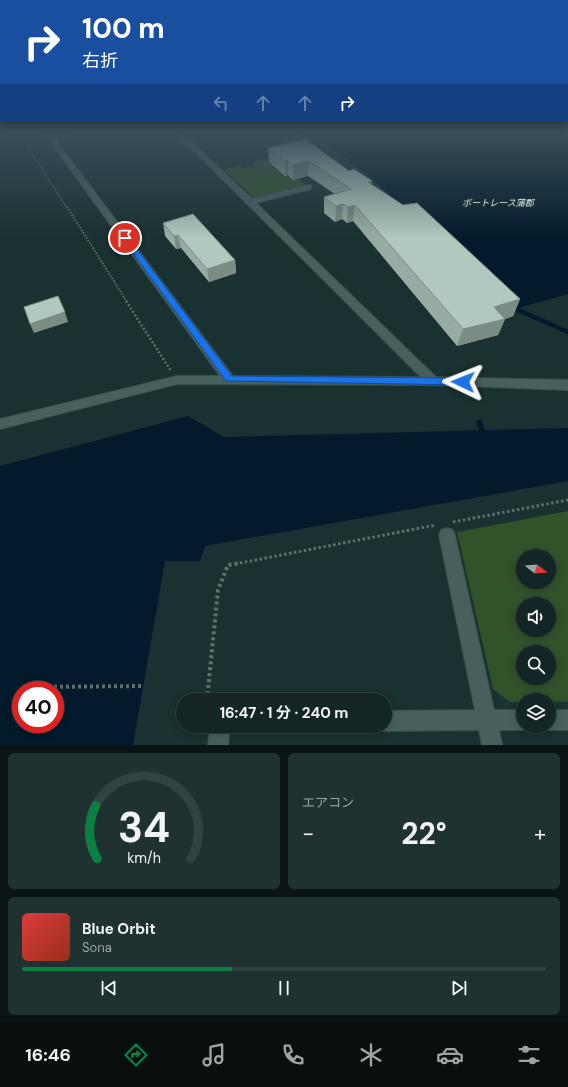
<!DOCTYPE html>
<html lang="ja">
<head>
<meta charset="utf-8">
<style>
  :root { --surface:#132524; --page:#203131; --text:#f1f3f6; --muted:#9da5a6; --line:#324241; --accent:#0b8043 }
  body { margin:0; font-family:"DM Sans","Noto Sans JP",sans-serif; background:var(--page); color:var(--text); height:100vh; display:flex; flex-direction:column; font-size:15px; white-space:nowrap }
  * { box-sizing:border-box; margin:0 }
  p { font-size:13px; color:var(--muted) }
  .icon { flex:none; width:22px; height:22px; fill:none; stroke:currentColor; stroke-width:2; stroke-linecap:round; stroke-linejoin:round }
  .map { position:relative; height:745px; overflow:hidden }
  .panel { display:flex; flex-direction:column; gap:8px; padding:8px; background:#0a1414; flex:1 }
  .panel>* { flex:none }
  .top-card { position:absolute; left:0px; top:0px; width:568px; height:122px; box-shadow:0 2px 10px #0003,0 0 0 1px var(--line); background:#1a4fa0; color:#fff; overflow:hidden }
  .needle { width:26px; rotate:107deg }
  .controls { position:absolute; left:516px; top:549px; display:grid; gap:8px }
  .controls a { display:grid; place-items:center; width:40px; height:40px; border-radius:50%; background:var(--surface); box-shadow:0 2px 10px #0003,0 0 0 1px var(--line); font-size:20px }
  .speed { position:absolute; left:12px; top:681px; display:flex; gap:8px; font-size:20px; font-weight:700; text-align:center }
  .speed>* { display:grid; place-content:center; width:52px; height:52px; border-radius:50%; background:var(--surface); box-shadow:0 2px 10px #0003,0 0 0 1px var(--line); line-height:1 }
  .speed .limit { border:6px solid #d22; background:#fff; color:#111 }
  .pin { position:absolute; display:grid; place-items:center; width:34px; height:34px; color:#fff; margin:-17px; border:2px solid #fff; border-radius:50%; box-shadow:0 1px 4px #0007 }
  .me { position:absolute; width:44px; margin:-22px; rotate:272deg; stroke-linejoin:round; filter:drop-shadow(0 0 3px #0008) }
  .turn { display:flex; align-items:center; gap:14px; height:84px; padding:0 16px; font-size:18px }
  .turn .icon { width:52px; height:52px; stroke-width:2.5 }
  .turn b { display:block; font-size:28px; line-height:34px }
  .lanes { display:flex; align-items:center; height:38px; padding:0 16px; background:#0003; justify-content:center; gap:20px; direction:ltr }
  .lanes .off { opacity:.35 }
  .big { font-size:30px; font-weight:700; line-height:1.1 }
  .panel .tile { flex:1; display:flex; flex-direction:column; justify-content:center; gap:6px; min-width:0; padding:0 14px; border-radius:6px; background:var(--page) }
  .panel .dial { align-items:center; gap:0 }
  .dial svg { height:104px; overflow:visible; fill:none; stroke:var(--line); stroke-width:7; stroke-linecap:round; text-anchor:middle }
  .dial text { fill:var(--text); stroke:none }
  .song { display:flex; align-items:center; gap:12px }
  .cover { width:48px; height:48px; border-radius:6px; background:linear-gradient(135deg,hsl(0 70% 55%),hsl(10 70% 35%)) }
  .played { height:4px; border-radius:2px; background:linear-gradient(90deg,var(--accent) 40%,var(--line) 40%) }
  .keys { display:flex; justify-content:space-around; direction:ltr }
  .heat { display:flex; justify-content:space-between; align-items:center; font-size:22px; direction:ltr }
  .panel .tiles { flex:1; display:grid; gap:8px; grid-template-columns:1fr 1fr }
  .tile:last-child { grid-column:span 2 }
  .trip { position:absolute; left:176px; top:693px; width:216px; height:40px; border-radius:20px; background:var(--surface); box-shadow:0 2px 10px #0003,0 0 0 1px var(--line); font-weight:700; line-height:40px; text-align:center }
  .menu { display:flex; height:64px; justify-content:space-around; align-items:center; background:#080f0e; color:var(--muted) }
  .menu .icon { width:28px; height:28px }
  .menu .current { color:var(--accent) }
  .menu b { font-size:18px; color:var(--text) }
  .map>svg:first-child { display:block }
</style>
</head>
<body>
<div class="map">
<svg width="568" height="745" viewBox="0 0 568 745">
  <rect width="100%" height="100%" fill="#193130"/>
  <path fill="#30532a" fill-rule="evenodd" d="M272 157 308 187 255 199 224 169 239 166 242 168 255 165 252 162Z
    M568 511V702L523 700V702H510L493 689 457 532ZM523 556H549V582H523ZM523 604H549V630H523ZM523 652H549V678H523Z"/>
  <path fill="#021a2b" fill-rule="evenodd" d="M314 133H547L568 147V294L508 311 377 183Z
    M188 416 224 437 568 428V481L205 546 200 561H165L133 745H0V466ZM21 690H55V724H21Z"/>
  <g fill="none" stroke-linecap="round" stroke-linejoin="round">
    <path stroke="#021a2b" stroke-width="4.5" d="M511 307 568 332"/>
    <path stroke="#021a2b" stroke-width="5.5" d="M479 422 482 430"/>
    <defs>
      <path id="minor" d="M44 133H51L52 136 63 133H76L55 139 233 376 421 377 176 133H183L252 199 308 185H311V189L256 203 436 377 568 380V390L433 385 177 384 0 429V419L177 376H220Z
        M294 133H301L318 148 313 149Z
        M447 528 453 530 455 535 494 710H523V726H530L523 730H499L502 745H482L479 730 385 731 378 728 377 726H385V711L475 710 439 535 441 530Z
        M549 710H568V730H549L542 727 549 726Z
        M210 726H230L228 745H208Z"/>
    </defs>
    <use href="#minor" stroke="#394e4d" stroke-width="2"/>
    <path stroke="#5c706f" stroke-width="1.5" stroke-dasharray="1 1" stroke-linecap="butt" d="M19 133 67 208"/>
    <path stroke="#5c706f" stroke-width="2" stroke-dasharray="1.5 1.5" stroke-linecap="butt" d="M67 207 127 302"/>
    <path stroke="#5c706f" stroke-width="2.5" stroke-dasharray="2 2" stroke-linecap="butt" d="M126 301 171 371"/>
    <path stroke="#5c706f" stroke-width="3" stroke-dasharray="2.5 2.5" stroke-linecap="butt" d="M453 522 568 500
      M235 564 436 525"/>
    <path stroke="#5c706f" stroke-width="4" stroke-dasharray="3 3" stroke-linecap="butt" d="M36 687 143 686
      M207 700 218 590 228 565 240 563"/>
    <use href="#minor" fill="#47605e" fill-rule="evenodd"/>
  </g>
  <path fill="#97aca3" d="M562 133H568V137Z
    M268 148 349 171 372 181V185L520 299 513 316 505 319 498 335 457 346 353 221 347 223 342 219 335 222 324 213V197L335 194 308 176 293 180 288 175 285 176 269 162Z
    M163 223 235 260 236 273 209 282 181 248 176 249 165 236Z"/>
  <path fill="#7b8c84" d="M285 161H288V175L285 176Z
    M309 161 308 176 293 180V165Z
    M372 181 371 196 368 182Z
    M343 204 342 219 335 222 336 206Z
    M355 205 353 221 347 223 348 207Z
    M178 235 181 248 176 249 174 236Z
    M235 260 236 273 209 282 207 269Z
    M520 299 513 316 504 319H505L498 335 457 346 463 329 494 307Z
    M65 312 68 322 34 333 30 324Z"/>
  <path fill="#b0c8bd" stroke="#7b8c84" d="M305 139 349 171 354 169 372 181 368 182 403 205 417 203 520 299 494 307 505 319 463 329 355 205 348 207 343 204 336 206 324 197 351 189 309 161 293 165 288 161H285L268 148Z
    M193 214 235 260 207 269 178 235 174 236 163 223Z
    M58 296 65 312 30 324 24 307Z"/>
  <linearGradient id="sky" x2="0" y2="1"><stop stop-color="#0e1b1a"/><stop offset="0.56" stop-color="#384e59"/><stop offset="1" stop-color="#384e59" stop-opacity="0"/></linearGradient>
  <rect width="568" height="238" fill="url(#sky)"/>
  <path fill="#1a73e8" stroke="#114b97" d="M125 236 128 237 232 376 463 378 468 382 463 385 226 381 122 238Z"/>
  <g text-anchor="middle" stroke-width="4" stroke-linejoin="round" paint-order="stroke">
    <g font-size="9" font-style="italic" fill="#d3e6f5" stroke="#193130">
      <text x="498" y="206">ボートレース蒲郡</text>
    </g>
  </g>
</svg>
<div class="controls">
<a><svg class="needle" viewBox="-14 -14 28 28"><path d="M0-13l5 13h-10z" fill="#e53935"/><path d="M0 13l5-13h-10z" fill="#9da5a6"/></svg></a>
<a><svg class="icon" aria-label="sound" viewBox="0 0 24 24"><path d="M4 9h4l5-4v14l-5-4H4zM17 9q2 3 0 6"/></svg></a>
<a><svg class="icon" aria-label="search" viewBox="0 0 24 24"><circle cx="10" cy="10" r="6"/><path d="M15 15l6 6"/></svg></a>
<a><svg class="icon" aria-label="layers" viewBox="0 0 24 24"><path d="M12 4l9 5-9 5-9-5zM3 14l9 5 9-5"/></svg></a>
</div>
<div class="speed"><div class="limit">40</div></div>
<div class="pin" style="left:125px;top:238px;background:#d93025"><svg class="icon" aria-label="arrive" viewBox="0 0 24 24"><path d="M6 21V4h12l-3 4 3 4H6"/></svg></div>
<svg class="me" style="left:463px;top:382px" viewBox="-20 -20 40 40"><path d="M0-17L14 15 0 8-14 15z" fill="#1a73e8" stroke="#fff" stroke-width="4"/></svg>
<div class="trip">16:47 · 1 分 · 240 m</div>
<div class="top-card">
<div class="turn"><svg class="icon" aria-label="right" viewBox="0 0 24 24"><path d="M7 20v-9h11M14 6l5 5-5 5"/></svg><div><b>100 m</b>右折</div></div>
<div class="lanes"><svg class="icon off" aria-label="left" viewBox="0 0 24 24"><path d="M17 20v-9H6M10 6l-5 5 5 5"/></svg><svg class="icon off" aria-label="ahead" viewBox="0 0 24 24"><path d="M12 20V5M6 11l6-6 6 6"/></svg><svg class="icon off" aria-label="ahead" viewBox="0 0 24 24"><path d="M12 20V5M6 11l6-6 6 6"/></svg><svg class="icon" aria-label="right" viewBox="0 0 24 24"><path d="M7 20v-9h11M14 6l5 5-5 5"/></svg></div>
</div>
</div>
<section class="panel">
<div class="tiles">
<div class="tile dial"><svg viewBox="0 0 100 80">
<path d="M14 69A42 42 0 1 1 86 69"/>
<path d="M14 69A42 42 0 0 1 13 28" stroke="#0b8043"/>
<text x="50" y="56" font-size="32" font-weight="700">34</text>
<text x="50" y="72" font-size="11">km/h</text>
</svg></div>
<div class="tile"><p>エアコン</p>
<div class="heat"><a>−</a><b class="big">22°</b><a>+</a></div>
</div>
<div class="tile">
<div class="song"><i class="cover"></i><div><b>Blue Orbit</b><p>Sona</p></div></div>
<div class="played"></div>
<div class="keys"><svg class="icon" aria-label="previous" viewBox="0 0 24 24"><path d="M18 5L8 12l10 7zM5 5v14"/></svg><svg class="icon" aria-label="pause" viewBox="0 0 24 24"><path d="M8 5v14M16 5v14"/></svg><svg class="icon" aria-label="next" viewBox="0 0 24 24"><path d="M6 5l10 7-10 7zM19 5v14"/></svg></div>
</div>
</div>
</section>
<nav class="menu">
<b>16:46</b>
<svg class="icon current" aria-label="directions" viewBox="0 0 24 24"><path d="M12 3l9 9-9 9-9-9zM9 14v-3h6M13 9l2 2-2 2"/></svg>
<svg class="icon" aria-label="music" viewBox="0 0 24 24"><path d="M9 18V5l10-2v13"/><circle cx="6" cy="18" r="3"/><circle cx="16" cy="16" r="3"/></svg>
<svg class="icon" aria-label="phone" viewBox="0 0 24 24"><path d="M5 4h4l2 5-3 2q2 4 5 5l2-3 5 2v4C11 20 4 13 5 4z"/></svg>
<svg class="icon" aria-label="climate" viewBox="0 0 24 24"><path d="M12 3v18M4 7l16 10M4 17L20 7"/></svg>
<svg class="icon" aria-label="car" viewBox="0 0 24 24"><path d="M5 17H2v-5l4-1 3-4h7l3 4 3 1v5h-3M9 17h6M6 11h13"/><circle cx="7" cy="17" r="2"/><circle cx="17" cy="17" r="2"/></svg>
<svg class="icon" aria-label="filters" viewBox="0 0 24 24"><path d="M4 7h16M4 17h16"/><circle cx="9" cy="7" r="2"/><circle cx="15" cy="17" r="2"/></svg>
</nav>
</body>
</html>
